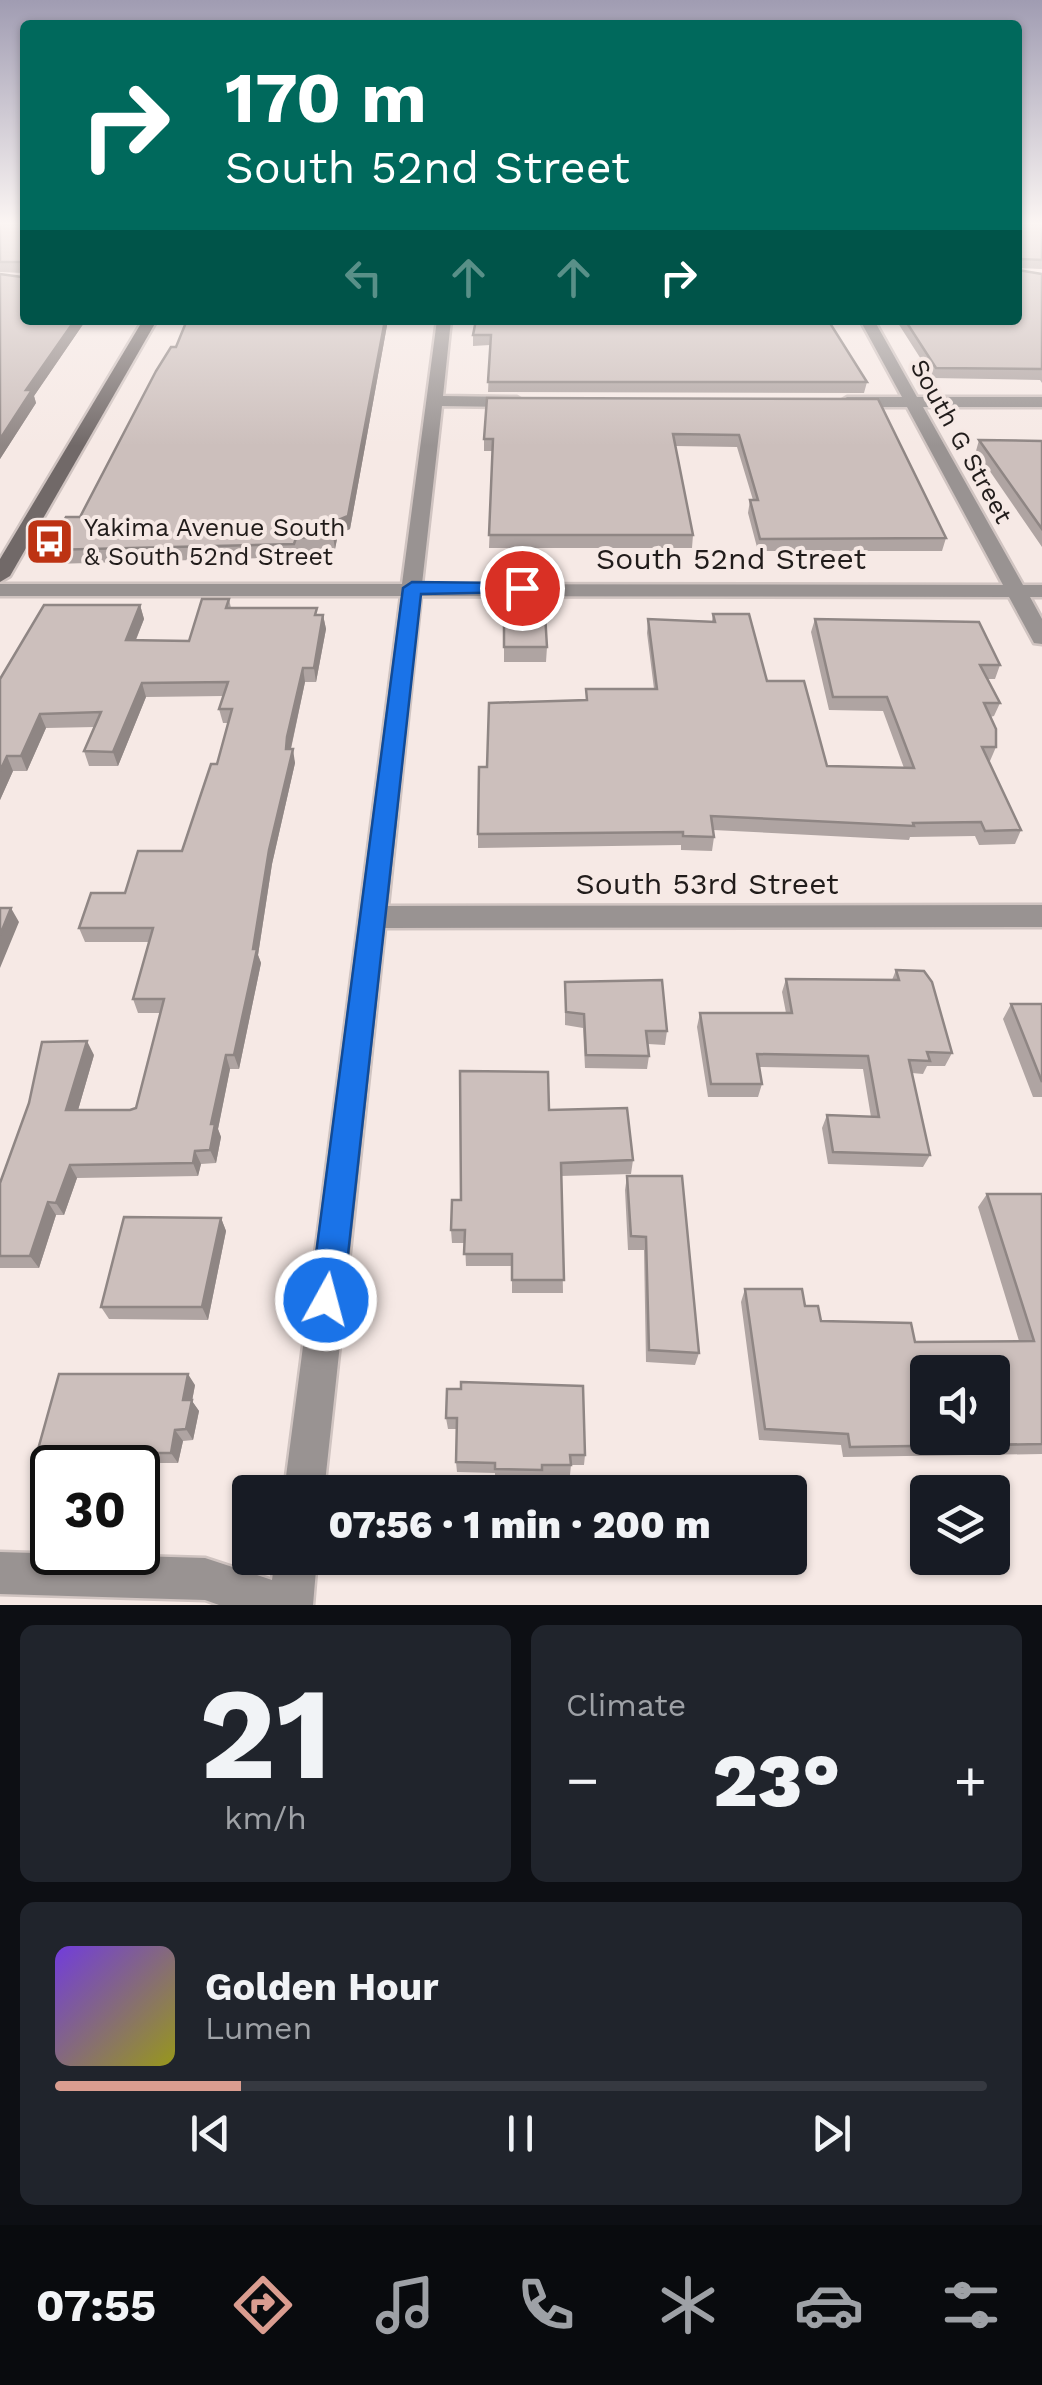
<!DOCTYPE html>
<html lang="en">
<head>
<meta charset="utf-8">
<style>
  :root { --surface:#171b24; --page:#20242c; --text:#f1f3f6; --muted:#9ea1a6; --line:#363941; --accent:#da9d90 }
  body { margin:0; font-family:"Work Sans",sans-serif; background:var(--page); color:var(--text); height:100vh; display:flex; flex-direction:column; font-size:38px; white-space:nowrap }
  * { box-sizing:border-box; margin:0 }
  p { font-size:32px; color:var(--muted) }
  .icon { flex:none; width:55px; height:55px; fill:none; stroke:currentColor; stroke-width:2; stroke-linecap:round; stroke-linejoin:round }
  .map { position:relative; height:1605px; overflow:hidden }
  .sheet { display:flex; flex-direction:column; gap:20px; padding:20px; background:#0d0f14; flex:1 }
  .sheet>* { flex:none }
  .top-card { position:absolute; left:20px; top:20px; width:1002px; height:305px; border-radius:10px; box-shadow:0 2px 8px #0004; background:#00695c; color:#fff; overflow:hidden }
  .fabs { position:absolute; left:910px; top:1355px; display:grid; gap:20px }
  .fabs a { display:grid; place-items:center; width:100px; height:100px; border-radius:10px; background:var(--surface); box-shadow:0 2px 8px #0004; font-size:50px }
  .speed { position:absolute; left:30px; top:1445px; display:flex; gap:20px; font-size:50px; font-weight:700; text-align:center }
  .speed>* { display:grid; place-content:center; width:130px; height:130px; border-radius:50%; background:var(--surface); box-shadow:0 2px 8px #0004; line-height:1 }
  .speed .limit { border:5px solid #111; border-radius:15px; background:#fff; color:#111 }
  .pin { position:absolute; display:grid; place-items:center; width:85px; height:85px; color:#fff; margin:-42px; border:5px solid #fff; border-radius:50%; box-shadow:0 2px 10px #0007 }
  .me { position:absolute; width:110px; margin:-55px; rotate:7deg; stroke-linejoin:round; filter:drop-shadow(0 0 8px #0008) }
  .turn { display:flex; align-items:center; gap:35px; height:210px; padding:0 40px; font-size:45px }
  .turn .icon { width:130px; height:130px; stroke-width:2.5 }
  .turn b { display:block; font-size:70px; line-height:85px }
  .lanes { display:flex; align-items:center; height:95px; padding:0 40px; background:#0003; justify-content:center; gap:50px; direction:ltr }
  .lanes .off { opacity:.35 }
  .big { font-size:75px; font-weight:800; line-height:1.1 }
  .sheet .widget { flex:1; display:flex; flex-direction:column; justify-content:center; gap:15px; min-width:0; padding:0 35px; border-radius:15px; background:var(--page) }
  .sheet .dial { align-items:center; gap:0 }
  .dial b { font-size:130px; line-height:1 }
  .song { display:flex; align-items:center; gap:30px }
  .cover { width:120px; height:120px; border-radius:15px; background:linear-gradient(135deg,hsl(260 70% 55%),hsl(60 70% 35%)) }
  .played { height:10px; border-radius:5px; background:linear-gradient(90deg,var(--accent) 20%,var(--line) 20%) }
  .keys { display:flex; justify-content:space-around; direction:ltr }
  .heat { display:flex; justify-content:space-between; align-items:center; font-size:55px; direction:ltr }
  .sheet .tiles { flex:1; display:grid; gap:20px; grid-template-columns:1fr 1fr }
  .widget:last-child { grid-column:span 2 }
  .trip { position:absolute; left:232px; top:1475px; width:575px; height:100px; border-radius:10px; background:var(--surface); box-shadow:0 2px 8px #0004; font-weight:800; line-height:100px; text-align:center }
  .tabs { display:flex; height:160px; justify-content:space-around; align-items:center; background:#090b0e; color:var(--muted) }
  .tabs .icon { width:70px; height:70px }
  .tabs .current { color:var(--accent) }
  .tabs b { font-size:45px; color:var(--text) }
  .map>svg:first-child { display:block }
</style>
</head>
<body>
<div class="map">
<svg width="1042" height="1605" viewBox="0 0 1042 1605">
  <rect width="100%" height="100%" fill="#f6e9e5"/>
  <g fill="none" stroke-linecap="round" stroke-linejoin="round">
    <defs>
      <path id="street" d="M437 320H451L443 396 517 397 525 402 517 407 442 406 422 584 1003 585 907 407H847L839 402 847 397H902L860 320H874L917 397H1042V407H923L1023 585H1042V597H1030L1042 619V644L1034 643 1009 597 421 596 388 906 1042 905V927L385 928 324 1492H284L401 596H0V584H402Z
        M0 1552 205 1558 272 1580 275 1558H317L313 1605H219L205 1600 0 1594Z"/>
      <path id="secondary" d="M143 320H157L10 576 0 582V559Z"/>
    </defs>
    <use href="#street" stroke="#d0c4c1" stroke-width="5"/>
    <use href="#secondary" stroke="#d0c4c1" stroke-width="5"/>
    <use href="#street" fill="#999392" fill-rule="evenodd"/>
    <use href="#secondary" fill="#716968" fill-rule="evenodd"/>
  </g>
  <path fill="#afa4a2" d="M0 222H25V320H86L34 396 36 403 0 459V274L22 277V273L0 272Z
    M1018 222H1042V269L1018 268Z
    M1042 274V383L1040 380 933 378 896 320H1018Z
    M187 320H388L350 529 338 534 335 549 298 552 297 557 53 564 48 550 80 517 176 347Z
    M476 320 867 382 864 393 488 392 490 345 473 346V335Z
    M878 399 946 538 942 551H758L748 513 750 500H753L737 447 675 446 693 535 692 548H489L493 451H484V439Z
    M979 440 1042 441V547L976 451Z
    M229 599 231 608 323 615 326 629 316 682H305L291 749 295 763 272 864 258 955 261 963 239 1069H230L218 1129 221 1137 216 1163 201 1164 198 1176 77 1178 64 1215H56L39 1268H0V1183L94 1055 78 1110H130L136 1108 160 1013H138L133 999 149 942H85L79 928 182 851 217 764 228 723H223L219 709 223 696 146 697 118 766H89L84 751 95 727 46 728 27 771H13L0 800V679L140 605 144 619 136 640 189 641Z
    M504 614 547 647 546 662H504Z
    M713 614 767 681 827 766 904 768 883 711 829 710 811 632 815 619 1000 665 995 679H987L1000 703 994 716 990 717 996 747 990 761H988L1021 830 1015 844 979 845 975 836 910 837 909 840 713 830 714 837 712 851 681 850V845L478 848V834L487 767 586 700V689H654L647 633 648 619 712 621Z
    M896 970 952 1053 945 1066H927L923 1074 912 1073 930 1155 923 1167 828 1164 822 1128 827 1115 871 1117 863 1069 759 1067 762 1084 758 1097H708L697 1027 700 1013H786L782 992 786 979 892 980Z
    M565 982 667 1031 665 1045 648 1044 649 1056 647 1069 585 1068 583 1028 565 1025Z
    M1011 1004H1042V1097H1033L1003 1019Z
    M549 1110 633 1160 631 1174 561 1176 563 1293H512V1266H466L465 1243H452L451 1230 461 1200Z
    M627 1176 699 1353 695 1365 646 1362 644 1250H628L625 1190Z
    M987 1194H1042V1454L843 1457 841 1445 759 1440 741 1302 745 1289 821 1321 915 1342 1019 1341 978 1207Z
    M221 1218 226 1231 208 1320 109 1319 101 1307Z
    M195 1385 192 1401 199 1411 193 1440 183 1441 178 1463H48L37 1453Z
    M447 1389 585 1455 584 1465H571L570 1475H542V1480L495 1479V1473L457 1472 456 1462 457 1429H448L446 1418Z"/>
  <path fill="#8f8684" d="M75 320H86L34 396 36 403 0 459V439L26 390Z
    M385 320H388L350 529 338 534 335 549 333 536Z
    M140 605 144 619 130 654 126 640Z
    M323 615 326 629 316 682 314 668Z
    M303 668 305 682 290 752 286 749 287 737Z
    M142 683 146 697 118 766 113 752Z
    M40 714 46 728 27 771 21 756Z
    M293 749 295 763 272 864 258 955 261 963 239 1069 234 1055 269 850Z
    M7 756 13 771 0 800V771Z
    M11 908 19 922 0 968V935Z
    M87 1041 94 1055 74 1124 66 1110Z
    M226 1055 230 1069 218 1129 221 1137 216 1163 210 1150 211 1124Z
    M195 1151 201 1164 198 1176 193 1163Z
    M70 1165 77 1178 64 1215 56 1203Z
    M48 1202 56 1215 39 1268 30 1256Z
    M221 1218 226 1231 208 1320 202 1307Z
    M188 1374 195 1385 192 1401 199 1411 193 1440 186 1429 183 1400Z
    M175 1430 183 1441 178 1463 171 1453Z"/>
  <path fill="#ccbfbc" stroke="#8f8684" stroke-width="2.5" fill-rule="evenodd" d="M0 222H25V320H75L26 390H32L0 439V274L22 277 24 262H0Z
    M1018 222H1042V260L1021 259 1018 269Z
    M1018 270 1042 274V369L936 368 905 320H1018Z
    M187 320H385L348 516 336 521 333 536 296 538 294 544 48 550 66 517H80L156 371 171 347H176Z
    M476 320H828L867 382H488L491 335H473Z
    M487 398 878 399 946 538 760 539 750 500H758L739 435 673 434 693 535H489L493 439H484Z
    M979 440 1042 441V529Z
    M202 599H229L226 608H317L315 615H323L314 668H303L287 737 286 749H293L269 850 253 949H257L234 1055H226L211 1124H215L210 1150 195 1151 193 1163 70 1165 56 1203 48 1202 30 1256H0V1183L29 1103 42 1042 87 1041 66 1110H130L136 1108 164 999H133L153 928H79L91 893H125L138 851H182L211 764H217L232 709H219L228 682 142 683 113 752 84 751 101 712 40 714 21 756H7L0 771V679L44 605H140L126 640 189 641Z
    M504 614H545L547 647H504Z
    M713 614H749L767 681H804L827 766 914 768 887 697H833L815 619 979 622 1000 665H980L1000 703H984L996 729V747H982L1021 830 985 831 981 822 913 823 914 826 711 816 714 837 683 836V832L478 834 479 767H487L489 703 587 700 586 689H657L648 619 715 622Z
    M0 908H11L0 935Z
    M896 970 924 971 932 982 952 1053 927 1052 930 1061 909 1060 930 1155 833 1152 827 1115 879 1117 868 1056 757 1054 762 1084H711L700 1013H792L786 979 899 980Z
    M662 980 667 1031H646L649 1056 586 1055 584 1014 566 1012 565 982Z
    M1011 1004H1042V1082Z
    M460 1071 548 1072 549 1110 627 1108 633 1160 561 1163 564 1280H512V1254H464L465 1230H451L452 1200H461Z
    M627 1176H682L699 1353 649 1350 646 1237 631 1236Z
    M987 1194H1042V1444L850 1447 848 1434 765 1429 745 1289H802L805 1306H818L821 1321 911 1323 915 1342 1034 1341ZM928 1372H992V1438H928Z
    M124 1217 221 1218 202 1307H101Z
    M59 1374H188L183 1400H192L186 1429 175 1430 171 1453H37Z
    M461 1382 583 1386 585 1455H570L571 1465H542V1470L495 1469V1463L456 1462 457 1418H446L447 1389H461Z"/>
  <linearGradient id="sky" x2="0" y2="1"><stop stop-color="#a09cb2"/><stop offset="0.5" stop-color="#fbf5f3"/><stop offset="1" stop-color="#fbf5f3" stop-opacity="0"/></linearGradient>
  <rect width="1042" height="446" fill="url(#sky)"/>
  <path fill="#1a73e8" stroke="#114b97" stroke-width="2.5" d="M522 583 532 588 529 592 421 594 343 1300 338 1312 326 1317 315 1312 310 1300 403 588 412 582Z"/>
  <defs>
    <symbol id="bus-square" viewBox="-11 -11 22 22"><rect x="-9" y="-9" width="18" height="18" rx="4" fill="#bd3313" stroke="#f6e9e5"/><path d="M-5-6H5V4H4V6H2V4H-2V6H-4V4H-5ZM-3.5-4V0h7V-4ZM-3.5 1.2v1.5H-2V1.2ZM2 1.2v1.5H3.5V1.2Z" fill="#fff"/></symbol>
  </defs>
  <g fill-rule="evenodd">
    <use href="#bus-square" x="22" y="514" width="55" height="55"/>
  </g>
  <g text-anchor="middle" stroke-width="8" stroke-linejoin="round" paint-order="stroke">
    <g font-size="25" fill="#211c1b" stroke="#f6e9e5">
      <text transform="translate(962 441) rotate(61)" y="9">South G Street</text>
    </g>
    <g font-size="25" fill="#211c1b" stroke="#f6e9e5" text-anchor="start">
      <text x="84" y="536">Yakima Avenue South<tspan x="84" dy="29">&amp; South 52nd Street</tspan></text>
    </g>
    <g font-size="30" fill="#211c1b" stroke="#f6e9e5">
      <text x="731" y="569">South 52nd Street</text>
      <text x="707" y="894">South 53rd Street</text>
    </g>
  </g>
</svg>
<div class="fabs">
<a><svg class="icon" aria-label="sound" viewBox="0 0 24 24"><path d="M4 9h4l5-4v14l-5-4H4zM17 9q2 3 0 6"/></svg></a>
<a><svg class="icon" aria-label="layers" viewBox="0 0 24 24"><path d="M12 4l9 5-9 5-9-5zM3 14l9 5 9-5"/></svg></a>
</div>
<div class="speed"><div class="limit">30</div></div>
<div class="pin" style="left:522px;top:588px;background:#d93025"><svg class="icon" aria-label="arrive" viewBox="0 0 24 24"><path d="M6 21V4h12l-3 4 3 4H6"/></svg></div>
<svg class="me" style="left:326px;top:1300px" viewBox="-20 -20 40 40"><circle r="17" fill="#1a73e8" stroke="#fff" stroke-width="3"/><path d="M0-11L8 9 0 5-8 9z" fill="#fff"/></svg>
<div class="trip">07:56 · 1 min · 200 m</div>
<div class="top-card">
<div class="turn"><svg class="icon" aria-label="right" viewBox="0 0 24 24"><path d="M7 20v-9h11M14 6l5 5-5 5"/></svg><div><b>170 m</b>South 52nd Street</div></div>
<div class="lanes"><svg class="icon off" aria-label="left" viewBox="0 0 24 24"><path d="M17 20v-9H6M10 6l-5 5 5 5"/></svg><svg class="icon off" aria-label="ahead" viewBox="0 0 24 24"><path d="M12 20V5M6 11l6-6 6 6"/></svg><svg class="icon off" aria-label="ahead" viewBox="0 0 24 24"><path d="M12 20V5M6 11l6-6 6 6"/></svg><svg class="icon" aria-label="right" viewBox="0 0 24 24"><path d="M7 20v-9h11M14 6l5 5-5 5"/></svg></div>
</div>
</div>
<section class="sheet">
<div class="tiles">
<div class="widget dial"><b>21</b><p>km/h</p></div>
<div class="widget"><p>Climate</p>
<div class="heat"><a>−</a><b class="big">23°</b><a>+</a></div>
</div>
<div class="widget">
<div class="song"><i class="cover"></i><div><b>Golden Hour</b><p>Lumen</p></div></div>
<div class="played"></div>
<div class="keys"><svg class="icon" aria-label="previous" viewBox="0 0 24 24"><path d="M18 5L8 12l10 7zM5 5v14"/></svg><svg class="icon" aria-label="pause" viewBox="0 0 24 24"><path d="M8 5v14M16 5v14"/></svg><svg class="icon" aria-label="next" viewBox="0 0 24 24"><path d="M6 5l10 7-10 7zM19 5v14"/></svg></div>
</div>
</div>
</section>
<nav class="tabs">
<b>07:55</b>
<svg class="icon current" aria-label="directions" viewBox="0 0 24 24"><path d="M12 3l9 9-9 9-9-9zM9 14v-3h6M13 9l2 2-2 2"/></svg>
<svg class="icon" aria-label="music" viewBox="0 0 24 24"><path d="M9 18V5l10-2v13"/><circle cx="6" cy="18" r="3"/><circle cx="16" cy="16" r="3"/></svg>
<svg class="icon" aria-label="phone" viewBox="0 0 24 24"><path d="M5 4h4l2 5-3 2q2 4 5 5l2-3 5 2v4C11 20 4 13 5 4z"/></svg>
<svg class="icon" aria-label="climate" viewBox="0 0 24 24"><path d="M12 3v18M4 7l16 10M4 17L20 7"/></svg>
<svg class="icon" aria-label="car" viewBox="0 0 24 24"><path d="M5 17H2v-5l4-1 3-4h7l3 4 3 1v5h-3M9 17h6M6 11h13"/><circle cx="7" cy="17" r="2"/><circle cx="17" cy="17" r="2"/></svg>
<svg class="icon" aria-label="filters" viewBox="0 0 24 24"><path d="M4 7h16M4 17h16"/><circle cx="9" cy="7" r="2"/><circle cx="15" cy="17" r="2"/></svg>
</nav>
</body>
</html>
